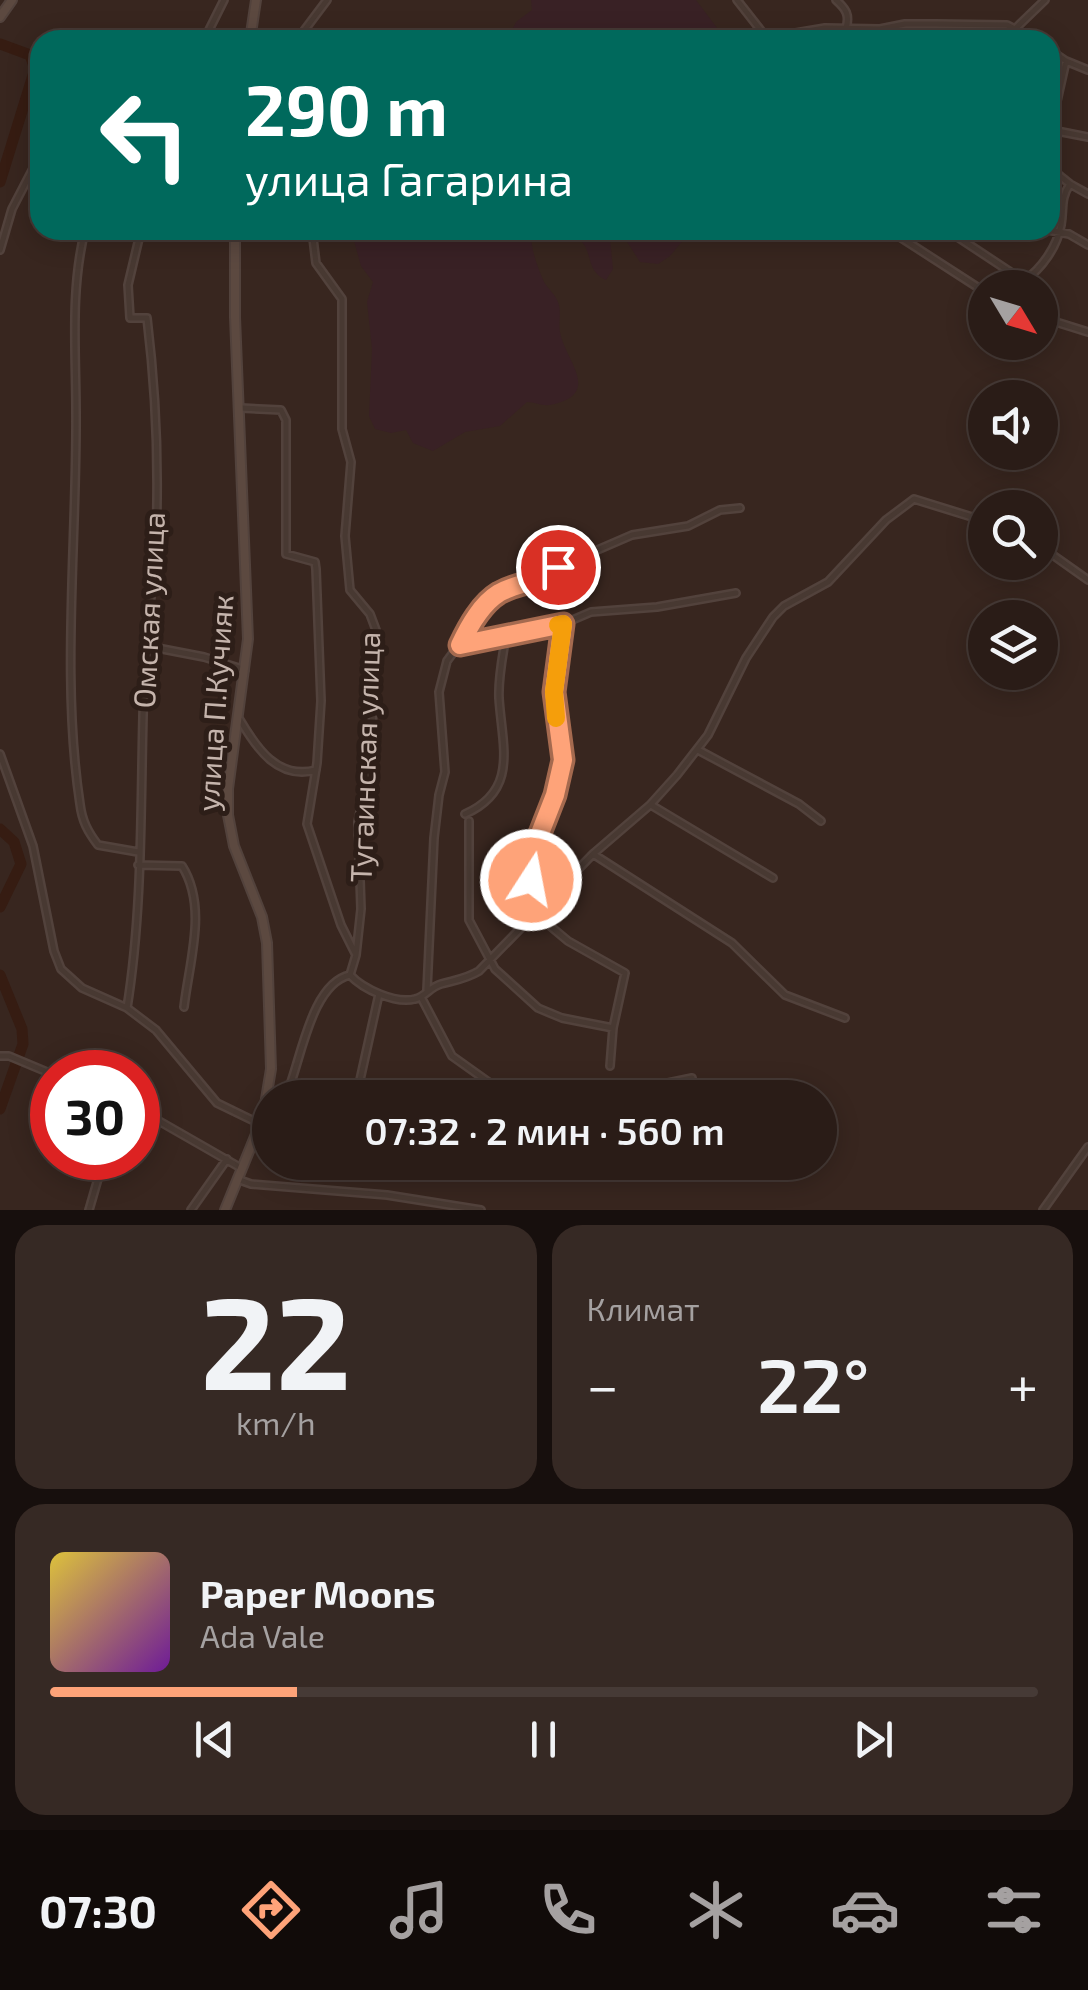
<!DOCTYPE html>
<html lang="ru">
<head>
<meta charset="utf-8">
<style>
  :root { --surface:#2a1c17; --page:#362924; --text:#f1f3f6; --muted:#a5a1a1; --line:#463a36; --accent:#fea379 }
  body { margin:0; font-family:"Exo 2",sans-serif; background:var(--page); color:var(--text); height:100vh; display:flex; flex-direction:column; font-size:38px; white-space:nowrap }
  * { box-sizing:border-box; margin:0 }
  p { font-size:32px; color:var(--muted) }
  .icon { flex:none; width:55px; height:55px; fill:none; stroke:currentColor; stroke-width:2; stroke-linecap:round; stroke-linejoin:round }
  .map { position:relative; height:1210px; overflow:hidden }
  .sheet { display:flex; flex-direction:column; gap:15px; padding:15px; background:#170f0d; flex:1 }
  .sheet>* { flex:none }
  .hud { position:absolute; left:30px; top:30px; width:1030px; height:210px; border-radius:30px; box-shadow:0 5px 25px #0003,0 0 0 2px var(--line); background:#00695c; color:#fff; overflow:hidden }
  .needle { width:65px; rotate:128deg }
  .fabs { position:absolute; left:968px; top:270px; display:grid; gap:20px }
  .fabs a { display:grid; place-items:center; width:90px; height:90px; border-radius:50%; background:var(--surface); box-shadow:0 5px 25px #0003,0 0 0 2px var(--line); font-size:50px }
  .speed { position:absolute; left:30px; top:1050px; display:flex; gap:20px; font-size:50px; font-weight:700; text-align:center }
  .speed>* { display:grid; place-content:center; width:130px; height:130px; border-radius:50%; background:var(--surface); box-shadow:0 5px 25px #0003,0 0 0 2px var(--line); line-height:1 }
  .speed .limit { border:15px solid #d22; background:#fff; color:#111 }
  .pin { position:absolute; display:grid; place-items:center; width:85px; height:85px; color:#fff; margin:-42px; border:5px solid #fff; border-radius:50%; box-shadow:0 2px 10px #0007 }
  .me { position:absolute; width:110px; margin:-55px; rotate:11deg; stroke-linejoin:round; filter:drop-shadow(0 0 8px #0008) }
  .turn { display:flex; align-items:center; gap:35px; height:210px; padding:0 50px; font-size:45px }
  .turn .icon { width:130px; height:130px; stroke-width:2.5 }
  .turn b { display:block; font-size:70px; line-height:85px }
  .big { font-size:75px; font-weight:600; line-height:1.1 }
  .sheet .widget { flex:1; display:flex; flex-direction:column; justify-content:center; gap:15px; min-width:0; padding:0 35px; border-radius:30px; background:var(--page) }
  .sheet .dial { align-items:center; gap:0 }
  .dial b { font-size:130px; line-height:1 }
  .song { display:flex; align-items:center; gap:30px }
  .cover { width:120px; height:120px; border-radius:15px; background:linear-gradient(135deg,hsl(50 70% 55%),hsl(280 70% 35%)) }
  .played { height:10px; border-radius:5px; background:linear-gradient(90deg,var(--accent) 25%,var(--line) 25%) }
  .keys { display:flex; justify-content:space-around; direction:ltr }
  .heat { display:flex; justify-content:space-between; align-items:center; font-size:55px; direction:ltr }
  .sheet .tiles { flex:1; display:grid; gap:15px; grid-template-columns:1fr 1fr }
  .widget:last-child { grid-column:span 2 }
  .trip { position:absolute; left:252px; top:1080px; width:585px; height:100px; border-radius:50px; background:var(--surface); box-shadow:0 5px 25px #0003,0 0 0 2px var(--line); font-weight:600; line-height:100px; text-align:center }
  .menu { display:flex; height:160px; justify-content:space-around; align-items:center; background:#110b09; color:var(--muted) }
  .menu .icon { width:70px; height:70px }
  .menu .selected { color:var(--accent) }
  .menu b { font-size:45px; color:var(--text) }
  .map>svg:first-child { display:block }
</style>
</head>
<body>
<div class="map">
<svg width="1088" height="1210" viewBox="0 0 1088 1210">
  <rect width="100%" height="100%" fill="#38261f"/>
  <path fill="#392125" d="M531 0H696L726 40H507L516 22 532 10Z
    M351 230H531C530 247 537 266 544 282 548 289 555 294 558 302 562 313 558 322 560 332 565 361 604 394 550 405 542 406 534 402 527 402L500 426 465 432 433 451 413 443 406 430 391 433 375 429 369 416 372 349 367 302 373 282 361 266Z
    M569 230H715L685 238 670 256 658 264 640 262 624 237 610 239 613 269 606 280C587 271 593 258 583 243 582 242 570 231 569 230Z"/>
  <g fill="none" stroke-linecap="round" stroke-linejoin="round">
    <path stroke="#361c12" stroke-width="11" d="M0 44 30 55 35 69 0 182
      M0 829 14 842 21 864 0 907
      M0 975 22 1029 23 1044 0 1109"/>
    <defs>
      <path id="street" d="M737 0 766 37
        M836 0C846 9 850 15 846 28L851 40
        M1016 28 1045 0
        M766 38 825 28 880 29 905 24H936L1007 25 1037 40
        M204 40 224 0
        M297 40 327 0
        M1050 50 1066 61 1088 70
        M1057 131 1088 137
        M1050 145 1057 131 1053 119 1066 61
        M1050 168 1070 184 1088 194
        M85 230C70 291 76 351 76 413 77 539 61 680 80 804 82 821 88 832 98 845L138 852
        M889 230 985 292
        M947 230 1024 281C1042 268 1057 247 1061 225 1064 208 1060 199 1070 184
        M1048 230 1069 234 1088 245
        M0 250 12 209 40 155
        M1040 317 1088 332
        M241 408 281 410 286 420V554L315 562 316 569 321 701 317 763 307 824 341 925 355 953
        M1040 546 1088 580
        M563 624 554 691 563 760 555 795 528 863 537 915 568 941 625 973 613 1028 610 1066
        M461 645 477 614 498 593 543 580 558 567 632 535 688 526 720 510 740 508
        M147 646 204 657 245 670
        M240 720C257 749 278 780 316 770
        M698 750 799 804 821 821
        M0 754 33 846 54 951 61 969 82 988 127 1008 156 1030 217 1103 260 1124
        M651 805 773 878
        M465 814C519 790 502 746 499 698 498 677 503 655 506 635
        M469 821V920L495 969 538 1008 562 1018 613 1028
        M593 854 732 943 785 995 845 1018
        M138 865 182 866C208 907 189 962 184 1007
        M350 975C363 989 395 1004 415 999 425 997 430 987 441 984 455 980 466 979 479 971L593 854 650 805 677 775 708 735 746 658 773 617 784 606 828 582 886 520 914 499 985 521
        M427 990 434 838 439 795 445 772 439 692 447 661 455 650 476 640 563 624 591 612 657 607 736 593
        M421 997 452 1056 511 1098
        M127 1008C144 902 140 790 144 682 146 634 153 586 156 538 159 464 156 392 147 318H130L128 285 141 230
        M0 1056H9L52 1074
        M281 1098 290 1085C302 1053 313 983 350 975L356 955 361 909 358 822 371 757 373 706 369 674 376 630 370 614 350 590 345 536 351 462 342 429V299L316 263 312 230
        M356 1098 379 994
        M651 1098 663 1084 692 1078
        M138 1109 241 1168
        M237 1179 251 1184 387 1195 481 1210
        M89 1210 104 1158
        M191 1210 227 1159
        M1043 1210 1088 1147"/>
      <path id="secondary" d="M0 17 12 0
        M250 40 256 0
        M225 1210 263 1117 271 1069 267 943 262 917 234 846 228 815V789L248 639 235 317V230"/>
    </defs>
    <use href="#street" stroke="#52423c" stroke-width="10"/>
    <use href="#secondary" stroke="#52423c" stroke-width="12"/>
    <use href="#street" stroke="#483932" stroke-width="5"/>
    <use href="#secondary" stroke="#5c4940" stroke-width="8"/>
  </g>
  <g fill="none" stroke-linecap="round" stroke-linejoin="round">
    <defs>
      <path id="route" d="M531 880 528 864 555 795 563 760 554 692 563 624 460 645C469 626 481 604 499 593 520 581 537 585 558 567"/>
    </defs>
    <use href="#route" stroke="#a56a4f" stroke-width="25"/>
    <use href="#route" stroke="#fea379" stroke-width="18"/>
    <path stroke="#f59e0b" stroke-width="18" d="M556 718 554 692 563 624 558 625"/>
  </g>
  <g text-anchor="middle" stroke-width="10" stroke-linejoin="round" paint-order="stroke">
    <g font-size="30" fill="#c5b4ac" stroke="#2d1e18">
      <text transform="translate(150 610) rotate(-87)" y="10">Омская улица</text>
      <text transform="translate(216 703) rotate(-86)" y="10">улица П.Кучияк</text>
      <text transform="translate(366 757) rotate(-88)" y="10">Тугаинская улица</text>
    </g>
  </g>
</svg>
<div class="fabs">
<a><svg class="needle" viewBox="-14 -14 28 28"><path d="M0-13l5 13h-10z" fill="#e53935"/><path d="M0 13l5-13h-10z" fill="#a5a1a1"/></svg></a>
<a><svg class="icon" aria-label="sound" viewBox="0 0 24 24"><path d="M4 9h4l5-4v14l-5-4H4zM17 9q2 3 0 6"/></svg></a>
<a><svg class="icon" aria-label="search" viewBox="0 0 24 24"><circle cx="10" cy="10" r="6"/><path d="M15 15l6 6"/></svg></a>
<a><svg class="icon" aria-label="layers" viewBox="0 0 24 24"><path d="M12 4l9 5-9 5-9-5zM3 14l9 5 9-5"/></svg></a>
</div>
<div class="speed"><div class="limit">30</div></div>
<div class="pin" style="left:558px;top:567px;background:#d93025"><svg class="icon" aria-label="arrive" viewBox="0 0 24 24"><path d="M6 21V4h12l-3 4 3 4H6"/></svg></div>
<svg class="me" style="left:531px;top:880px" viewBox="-20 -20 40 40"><circle r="17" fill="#fea379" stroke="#fff" stroke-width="3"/><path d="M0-11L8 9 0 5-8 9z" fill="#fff"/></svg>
<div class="trip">07:32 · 2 мин · 560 m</div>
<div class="hud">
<div class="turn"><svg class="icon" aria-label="left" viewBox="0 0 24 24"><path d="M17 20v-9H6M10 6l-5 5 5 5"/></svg><div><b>290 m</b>улица Гагарина</div></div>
</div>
</div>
<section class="sheet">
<div class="tiles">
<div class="widget dial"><b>22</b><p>km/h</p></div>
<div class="widget"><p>Климат</p>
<div class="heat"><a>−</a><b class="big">22°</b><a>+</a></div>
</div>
<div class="widget">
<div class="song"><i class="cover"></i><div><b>Paper Moons</b><p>Ada Vale</p></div></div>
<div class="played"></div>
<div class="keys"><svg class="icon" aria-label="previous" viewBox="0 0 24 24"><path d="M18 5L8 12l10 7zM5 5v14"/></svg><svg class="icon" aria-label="pause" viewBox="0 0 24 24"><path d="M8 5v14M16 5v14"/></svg><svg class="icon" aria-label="next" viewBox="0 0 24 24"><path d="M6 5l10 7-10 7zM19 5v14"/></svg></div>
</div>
</div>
</section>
<nav class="menu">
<b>07:30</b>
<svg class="icon selected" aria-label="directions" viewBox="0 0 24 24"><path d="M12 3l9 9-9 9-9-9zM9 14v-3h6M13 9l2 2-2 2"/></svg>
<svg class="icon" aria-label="music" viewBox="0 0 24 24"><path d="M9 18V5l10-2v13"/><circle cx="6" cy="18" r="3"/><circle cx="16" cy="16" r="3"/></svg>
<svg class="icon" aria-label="phone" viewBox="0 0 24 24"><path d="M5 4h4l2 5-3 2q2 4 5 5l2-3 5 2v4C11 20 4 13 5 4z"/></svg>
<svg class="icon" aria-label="climate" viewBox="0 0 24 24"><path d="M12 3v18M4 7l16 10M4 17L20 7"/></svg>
<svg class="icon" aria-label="car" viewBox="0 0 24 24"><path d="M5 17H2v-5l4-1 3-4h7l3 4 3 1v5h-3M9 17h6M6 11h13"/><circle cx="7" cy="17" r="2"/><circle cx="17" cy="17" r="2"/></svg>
<svg class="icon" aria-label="filters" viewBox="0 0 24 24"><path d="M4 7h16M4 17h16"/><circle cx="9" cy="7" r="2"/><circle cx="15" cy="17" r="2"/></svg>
</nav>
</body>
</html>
